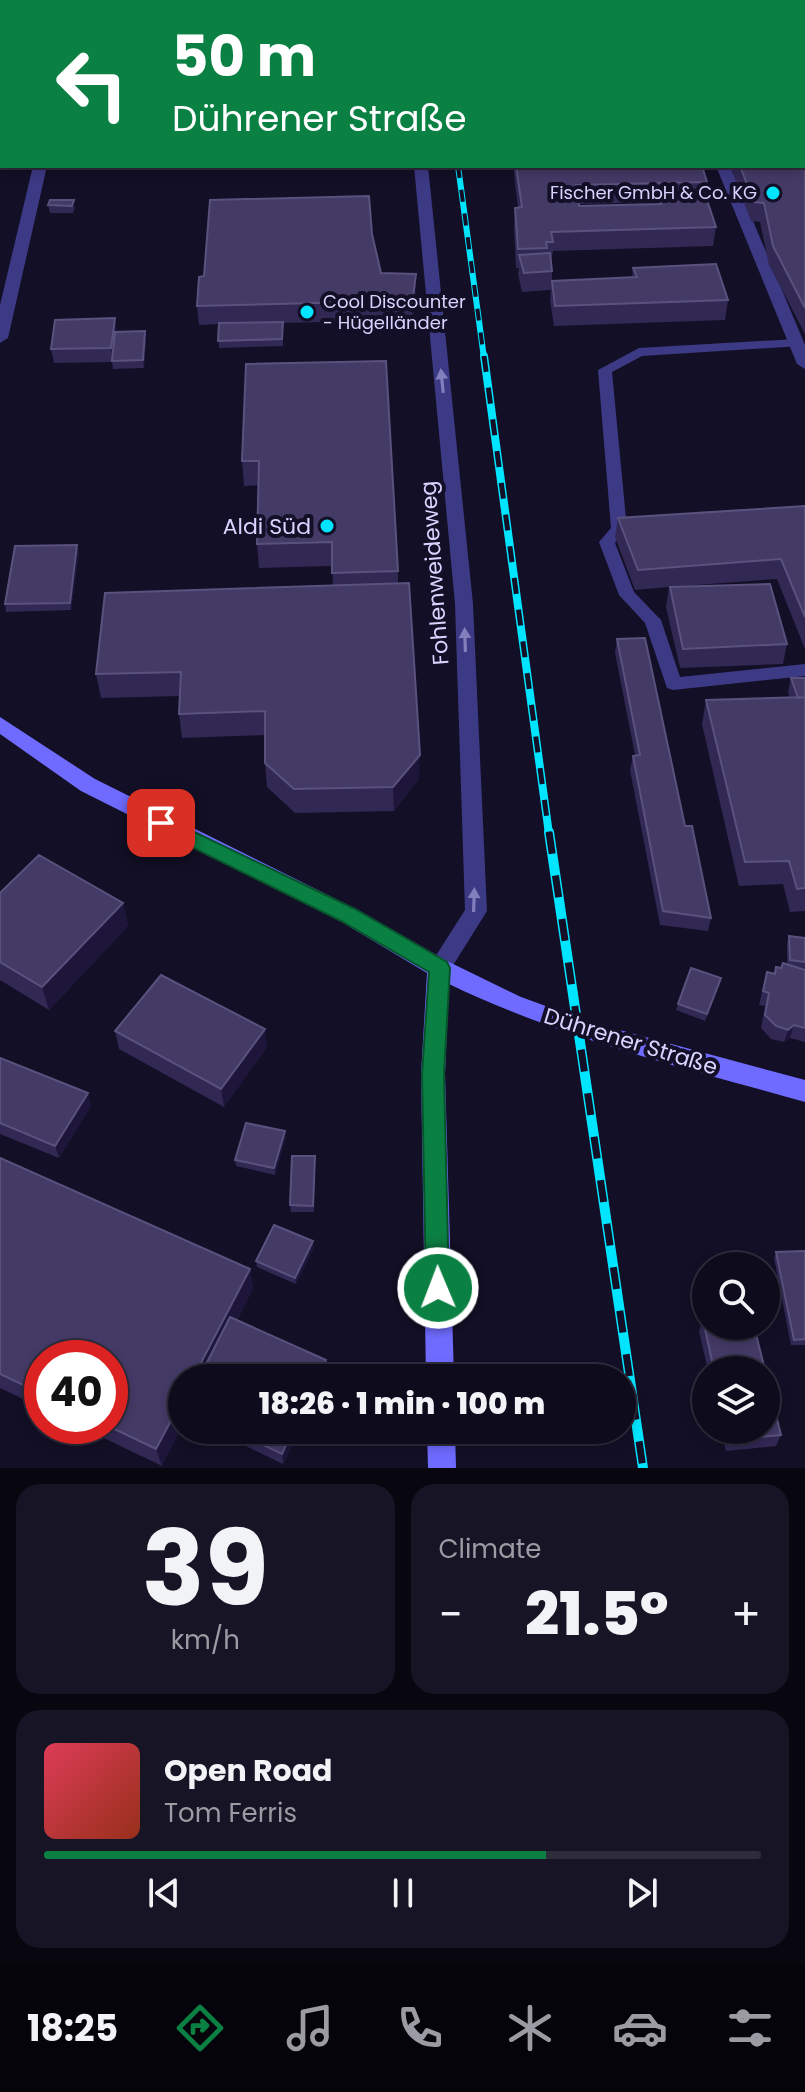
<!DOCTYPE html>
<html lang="en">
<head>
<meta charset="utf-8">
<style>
  :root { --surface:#0e0b1c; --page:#171425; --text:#f1f3f6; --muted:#9b9ba3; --line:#2e2b3b; --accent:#0b8043 }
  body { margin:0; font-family:Poppins,sans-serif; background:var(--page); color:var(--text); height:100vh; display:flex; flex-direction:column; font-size:30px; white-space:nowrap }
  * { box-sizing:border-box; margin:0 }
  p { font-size:26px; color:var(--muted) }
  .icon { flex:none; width:44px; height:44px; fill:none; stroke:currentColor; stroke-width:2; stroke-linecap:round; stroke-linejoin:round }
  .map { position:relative; height:1468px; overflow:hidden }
  .panel { display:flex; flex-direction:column; gap:16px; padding:16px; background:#08060f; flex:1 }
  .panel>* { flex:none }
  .banner { position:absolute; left:0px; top:0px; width:806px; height:168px; box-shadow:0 4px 12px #0003,0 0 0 2px var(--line); background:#0b8043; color:#fff; overflow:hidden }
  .controls { position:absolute; left:692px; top:1252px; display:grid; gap:16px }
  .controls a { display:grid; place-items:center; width:88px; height:88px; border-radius:50%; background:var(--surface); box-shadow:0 4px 12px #0003,0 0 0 2px var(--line); font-size:40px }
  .speed { position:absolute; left:24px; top:1340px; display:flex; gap:16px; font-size:40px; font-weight:700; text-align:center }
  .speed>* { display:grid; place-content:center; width:104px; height:104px; border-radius:50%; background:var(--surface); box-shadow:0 4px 12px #0003,0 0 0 2px var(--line); line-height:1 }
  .speed .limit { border:12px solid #d22; background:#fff; color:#111 }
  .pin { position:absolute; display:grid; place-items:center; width:68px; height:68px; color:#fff; margin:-34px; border-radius:16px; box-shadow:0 4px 12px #0006 }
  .me { position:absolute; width:88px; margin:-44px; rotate:359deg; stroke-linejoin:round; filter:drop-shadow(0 0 6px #0008) }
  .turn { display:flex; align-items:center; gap:28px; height:168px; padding:0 40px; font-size:36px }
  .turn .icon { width:104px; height:104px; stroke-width:2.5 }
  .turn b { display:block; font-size:56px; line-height:68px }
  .big { font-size:60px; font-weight:800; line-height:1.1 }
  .panel .tile { flex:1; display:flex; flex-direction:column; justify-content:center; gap:12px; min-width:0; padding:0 28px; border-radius:24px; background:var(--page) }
  .panel .dial { align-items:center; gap:0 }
  .dial b { font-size:104px; line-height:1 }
  .song { display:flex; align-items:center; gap:24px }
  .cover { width:96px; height:96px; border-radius:12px; background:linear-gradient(135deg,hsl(350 70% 55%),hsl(10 70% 35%)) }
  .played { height:8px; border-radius:4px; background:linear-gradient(90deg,var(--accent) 70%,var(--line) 70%) }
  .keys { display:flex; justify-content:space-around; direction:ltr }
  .heat { display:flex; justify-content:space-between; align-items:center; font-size:44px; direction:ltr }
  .panel .tiles { flex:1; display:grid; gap:16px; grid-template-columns:1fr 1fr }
  .tile:last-child { grid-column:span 2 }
  .trip { position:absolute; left:168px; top:1364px; width:468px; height:80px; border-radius:40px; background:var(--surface); box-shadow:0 4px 12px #0003,0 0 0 2px var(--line); font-weight:800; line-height:80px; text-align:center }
  .menu { display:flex; height:128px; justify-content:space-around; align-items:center; background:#06040b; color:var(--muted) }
  .menu .icon { width:56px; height:56px }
  .menu .current { color:var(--accent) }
  .menu b { font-size:36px; color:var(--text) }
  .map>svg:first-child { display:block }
</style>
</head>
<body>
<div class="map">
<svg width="805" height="1468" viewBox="0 0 805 1468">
  <rect width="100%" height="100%" fill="#130f26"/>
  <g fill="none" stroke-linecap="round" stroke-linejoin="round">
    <path fill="#3d3a85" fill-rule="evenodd" d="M796 339 803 343 801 346 642 356 612 372 627 529 615 543 634 592 661 620 680 677 805 664V676L673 690 667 688 645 623 619 595 599 542 611 528 598 370 639 348Z"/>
    <path fill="#3d3a85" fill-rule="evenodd" d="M66 0H78V2H66Z
      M397 0H409L410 2H398Z
      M651 0H663L664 2H652Z
      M0 113 2 114V122L0 121Z
      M33 166H47L8 338 0 343V305Z
      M414 166H428L473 604 487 911 447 975 439 977 431 975 428 968 465 910 455 604Z
      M716 166H730L805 345V369L797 364Z"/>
    <path fill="#6f6bff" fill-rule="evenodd" d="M0 717 95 779 356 909 447 961 521 997 590 1022 805 1080V1102C684 1068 563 1039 449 984L445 1074 454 1378H426L421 1074 427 973 340 921 81 791 0 734Z
      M427 1430H455L456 1468H428Z"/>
    <defs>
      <path id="rail-far2" d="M458 166 484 358"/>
      <path id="rail-far1" d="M484 356 549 834"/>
      <path id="rail" d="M549 832 643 1468"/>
    </defs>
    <use href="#rail-far2" stroke="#00e5ff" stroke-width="6"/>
    <use href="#rail-far1" stroke="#00e5ff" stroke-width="8"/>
    <use href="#rail" stroke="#00e5ff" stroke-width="10"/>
    <use href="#rail-far2" stroke="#130f26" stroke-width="4" stroke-dasharray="12" stroke-linecap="butt"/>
    <use href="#rail-far1" stroke="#130f26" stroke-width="5" stroke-dasharray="16" stroke-linecap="butt"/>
    <use href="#rail" stroke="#130f26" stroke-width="7" stroke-dasharray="22" stroke-linecap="butt"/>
  </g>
  <path fill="#312854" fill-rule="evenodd" d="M482 0H631V2H482Z
    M681 0H805V334L769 265 760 222 751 221 730 166H804V2H682Z
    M514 166H702L707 182 705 197 716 227 713 246 553 251 551 261 552 271V281L632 277 633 268 728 300 725 320 554 326 550 300 551 290 522 292 518 274 519 268H516L514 227 515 208H518L514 174ZM658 202V204L579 206V204Z
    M50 200 75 207 73 213H50L48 205Z
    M372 234 381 273 416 274V293L412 324H402V320L283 323V346L219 348V324L199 325 197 306 204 276Z
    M145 331 146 338 144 368 113 369 112 362 54 363 51 349 117 332Z
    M246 364 398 571V583L419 779 394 811 295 813 267 787 265 763V735L182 738 179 714 180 696 101 698 96 674 333 585 332 566 259 568 257 544 258 485 244 486 242 461Z
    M805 506V649L777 579 682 586 787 644 783 664 680 668 666 607 669 587 635 590 615 537 618 518Z
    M79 552 71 610 6 612 5 604Z
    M617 639 685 826 711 918 708 931 660 925 630 770 633 756 635 755 615 653Z
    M805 677V911L790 912 783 884 739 886 702 724 706 700 790 698 788 692 791 678Z
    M0 893 123 903 128 926 49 1010 0 980Z
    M789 936 805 938V969H800L805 970V1042L790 1038 784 1042 771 1039 761 1028 765 1006 759 1005 767 972 774 974 787 964V943Z
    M721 978 705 1021 676 1010 678 1004Z
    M115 1031 267 1047 224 1107 119 1049Z
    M0 1058 88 1093 91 1106 59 1158 0 1134Z
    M286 1137 275 1175 236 1166 235 1160Z
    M315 1156 314 1212H291L290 1205Z
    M0 1158 250 1269 253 1288 237 1320 327 1370 182 1378 162 1466 79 1426H110L42 1358V1408L0 1388Z
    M314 1247 296 1284 257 1267 256 1261Z
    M805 1251V1345H791L774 1258 776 1252Z
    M703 1320 765 1370H708L699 1331Z
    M217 1430H299L283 1464 217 1432Z
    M721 1430H766L781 1435 776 1446 726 1451Z"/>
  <path fill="#1d163a" d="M416 274V293L412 324V305Z
    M115 318 117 332 113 362 111 348Z
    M145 331 146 338 144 368 143 360Z
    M77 545 79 552 71 610 70 603Z
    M420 755 419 779 394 811 393 787Z
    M123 903 128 926 49 1010 42 987Z
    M794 1025 790 1038 784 1042 788 1030Z
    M265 1029 267 1047 224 1107 221 1089Z
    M88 1093 91 1106 59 1158 55 1146Z
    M285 1131 286 1137 275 1175 274 1168Z
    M313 1241 314 1247 296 1284 295 1278Z
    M250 1269 253 1288 207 1378H193Z
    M326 1360 327 1370 323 1378H317Z
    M182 1400V1427L162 1466 156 1449Z
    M293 1430H299L283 1464 282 1454Z"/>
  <path fill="#433a66" stroke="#5a527e" stroke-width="2" d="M117 0H161V2H117Z
    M161 0H370L371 2H161Z
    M486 0H555L556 2H486Z
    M693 0H805V308L773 246 764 203 754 202 740 166H804V2H694Z
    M516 166H702L707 182 576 185 579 206 661 204 659 194 691 193 693 198 706 197 716 227 551 232 553 242H546L547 248 518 249 515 208 522 207Z
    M369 196 372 234 381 273 416 274 412 305 402 304V301L197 306 199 277 204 276 210 200Z
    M50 200H74L72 206 48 205Z
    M550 253 552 271 524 273 519 255Z
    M716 264 728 300 555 306 552 281 637 277 633 268Z
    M115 318 111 348 51 349 55 320Z
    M283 322 282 339 218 341 219 323Z
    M145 331 143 360 112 361 115 332Z
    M386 361 398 571 332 573V542L257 544 259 461H242L246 364Z
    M805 506V617L781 559 638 570 618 518Z
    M77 545 70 603 5 604 15 546Z
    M409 583 420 755 393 787 294 789 265 763V711L179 714 181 672 96 674 105 593Z
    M770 584 787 644 683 649 670 587Z
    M645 638 685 826H692L711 918 663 911 633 756 640 755 617 639Z
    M791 678H805V697L798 698Z
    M805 697V888L797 889 789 861 745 862 706 700Z
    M39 855 123 903 42 987 0 962V893Z
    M789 936 805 938V962L790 960Z
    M783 963 805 970V1028L794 1025 788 1030 776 1026 765 1015 769 993 763 991 767 972 775 974 776 967 781 968Z
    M691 968 721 978 707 1014 678 1004Z
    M161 975 265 1029 221 1089 115 1031Z
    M0 1058 88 1093 55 1146 0 1123Z
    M246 1123 285 1131 274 1168 235 1160Z
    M292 1156H315L313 1206 290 1205Z
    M0 1158 250 1269 193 1378H182V1400L156 1449 108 1426H110V1358H42V1394L0 1374Z
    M274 1225 313 1241 295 1278 256 1261Z
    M805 1251V1339L794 1340 776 1252Z
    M230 1317 326 1360 317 1378H199Z
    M703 1320H706V1326H754L765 1370H714Z
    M766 1374 781 1435 730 1440 728 1430H766Z
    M232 1430H293L282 1454Z"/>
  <defs><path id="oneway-solid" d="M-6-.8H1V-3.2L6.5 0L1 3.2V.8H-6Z" transform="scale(2)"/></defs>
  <g fill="#837fbc">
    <use href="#oneway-solid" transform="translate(442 381) rotate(-96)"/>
    <use href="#oneway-solid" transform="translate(465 640) rotate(-92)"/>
    <use href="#oneway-solid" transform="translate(474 900) rotate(-88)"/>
  </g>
  <path fill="#0b8043" stroke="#07532c" stroke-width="2" d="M161 816 355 909 447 962 450 968 444 1074 449 1288 446 1296 438 1300 429 1296 426 1288 422 1074 429 972 341 921 155 829 152 823 155 818Z"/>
  <g fill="#00e5ff" stroke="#130f26" stroke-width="3">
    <circle cx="773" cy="193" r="8"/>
    <circle cx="307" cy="312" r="8"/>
    <circle cx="327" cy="526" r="8"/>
  </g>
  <g text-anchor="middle" stroke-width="8" stroke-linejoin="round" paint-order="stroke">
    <g font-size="18" fill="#d9d4ff" stroke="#130f26" text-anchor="end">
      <text x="757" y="199">Fischer GmbH &amp; Co. KG</text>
      <text x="323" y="308" text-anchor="start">Cool Discounter<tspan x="323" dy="21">- Hügelländer</tspan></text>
    </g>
    <g font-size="22" fill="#d9d4ff" stroke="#130f26" text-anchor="end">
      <text x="311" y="534">Aldi Süd</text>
    </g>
    <g font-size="22" fill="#d9d4ff" stroke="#130f26">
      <text transform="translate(434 573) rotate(-94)" y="8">Fohlenweideweg</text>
      <text transform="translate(631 1041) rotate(17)" y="8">Dührener Straße</text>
    </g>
  </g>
</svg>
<div class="controls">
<a><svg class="icon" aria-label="search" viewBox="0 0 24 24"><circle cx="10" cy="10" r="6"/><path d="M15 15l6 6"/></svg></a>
<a><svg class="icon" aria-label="layers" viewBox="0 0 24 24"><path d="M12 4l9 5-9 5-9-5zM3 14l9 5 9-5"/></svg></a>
</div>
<div class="speed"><div class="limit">40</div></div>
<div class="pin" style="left:161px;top:823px;background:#d93025"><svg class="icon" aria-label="arrive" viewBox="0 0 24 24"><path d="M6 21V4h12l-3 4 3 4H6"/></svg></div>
<svg class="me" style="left:438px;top:1288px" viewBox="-20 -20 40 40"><circle r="17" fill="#0b8043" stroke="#fff" stroke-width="3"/><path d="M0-11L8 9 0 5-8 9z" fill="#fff"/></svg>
<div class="trip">18:26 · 1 min · 100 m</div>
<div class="banner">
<div class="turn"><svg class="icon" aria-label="left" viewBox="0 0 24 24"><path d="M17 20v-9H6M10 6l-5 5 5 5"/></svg><div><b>50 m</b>Dührener Straße</div></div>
</div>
</div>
<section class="panel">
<div class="tiles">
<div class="tile dial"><b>39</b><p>km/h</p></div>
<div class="tile"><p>Climate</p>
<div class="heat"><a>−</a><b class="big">21.5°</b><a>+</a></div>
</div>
<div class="tile">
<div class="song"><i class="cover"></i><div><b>Open Road</b><p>Tom Ferris</p></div></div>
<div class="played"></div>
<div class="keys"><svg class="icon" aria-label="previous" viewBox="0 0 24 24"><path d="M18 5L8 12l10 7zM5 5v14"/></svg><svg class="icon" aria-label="pause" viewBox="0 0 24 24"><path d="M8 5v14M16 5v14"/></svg><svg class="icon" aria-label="next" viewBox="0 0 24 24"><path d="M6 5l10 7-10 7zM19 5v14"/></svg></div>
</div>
</div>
</section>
<nav class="menu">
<b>18:25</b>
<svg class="icon current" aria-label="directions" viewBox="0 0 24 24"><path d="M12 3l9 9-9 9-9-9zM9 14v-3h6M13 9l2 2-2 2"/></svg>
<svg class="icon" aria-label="music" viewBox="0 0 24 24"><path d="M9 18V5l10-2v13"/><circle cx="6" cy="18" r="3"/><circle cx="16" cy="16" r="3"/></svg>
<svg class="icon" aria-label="phone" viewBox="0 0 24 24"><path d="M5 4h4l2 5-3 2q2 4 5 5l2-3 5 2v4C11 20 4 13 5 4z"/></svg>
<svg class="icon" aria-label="climate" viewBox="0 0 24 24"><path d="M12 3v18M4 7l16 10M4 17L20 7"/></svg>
<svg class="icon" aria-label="car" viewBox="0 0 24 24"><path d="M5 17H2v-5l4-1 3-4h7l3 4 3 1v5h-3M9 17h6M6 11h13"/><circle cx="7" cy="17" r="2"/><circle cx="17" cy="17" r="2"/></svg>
<svg class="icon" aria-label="filters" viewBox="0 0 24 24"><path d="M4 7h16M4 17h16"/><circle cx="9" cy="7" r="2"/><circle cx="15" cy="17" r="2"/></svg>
</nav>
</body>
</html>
